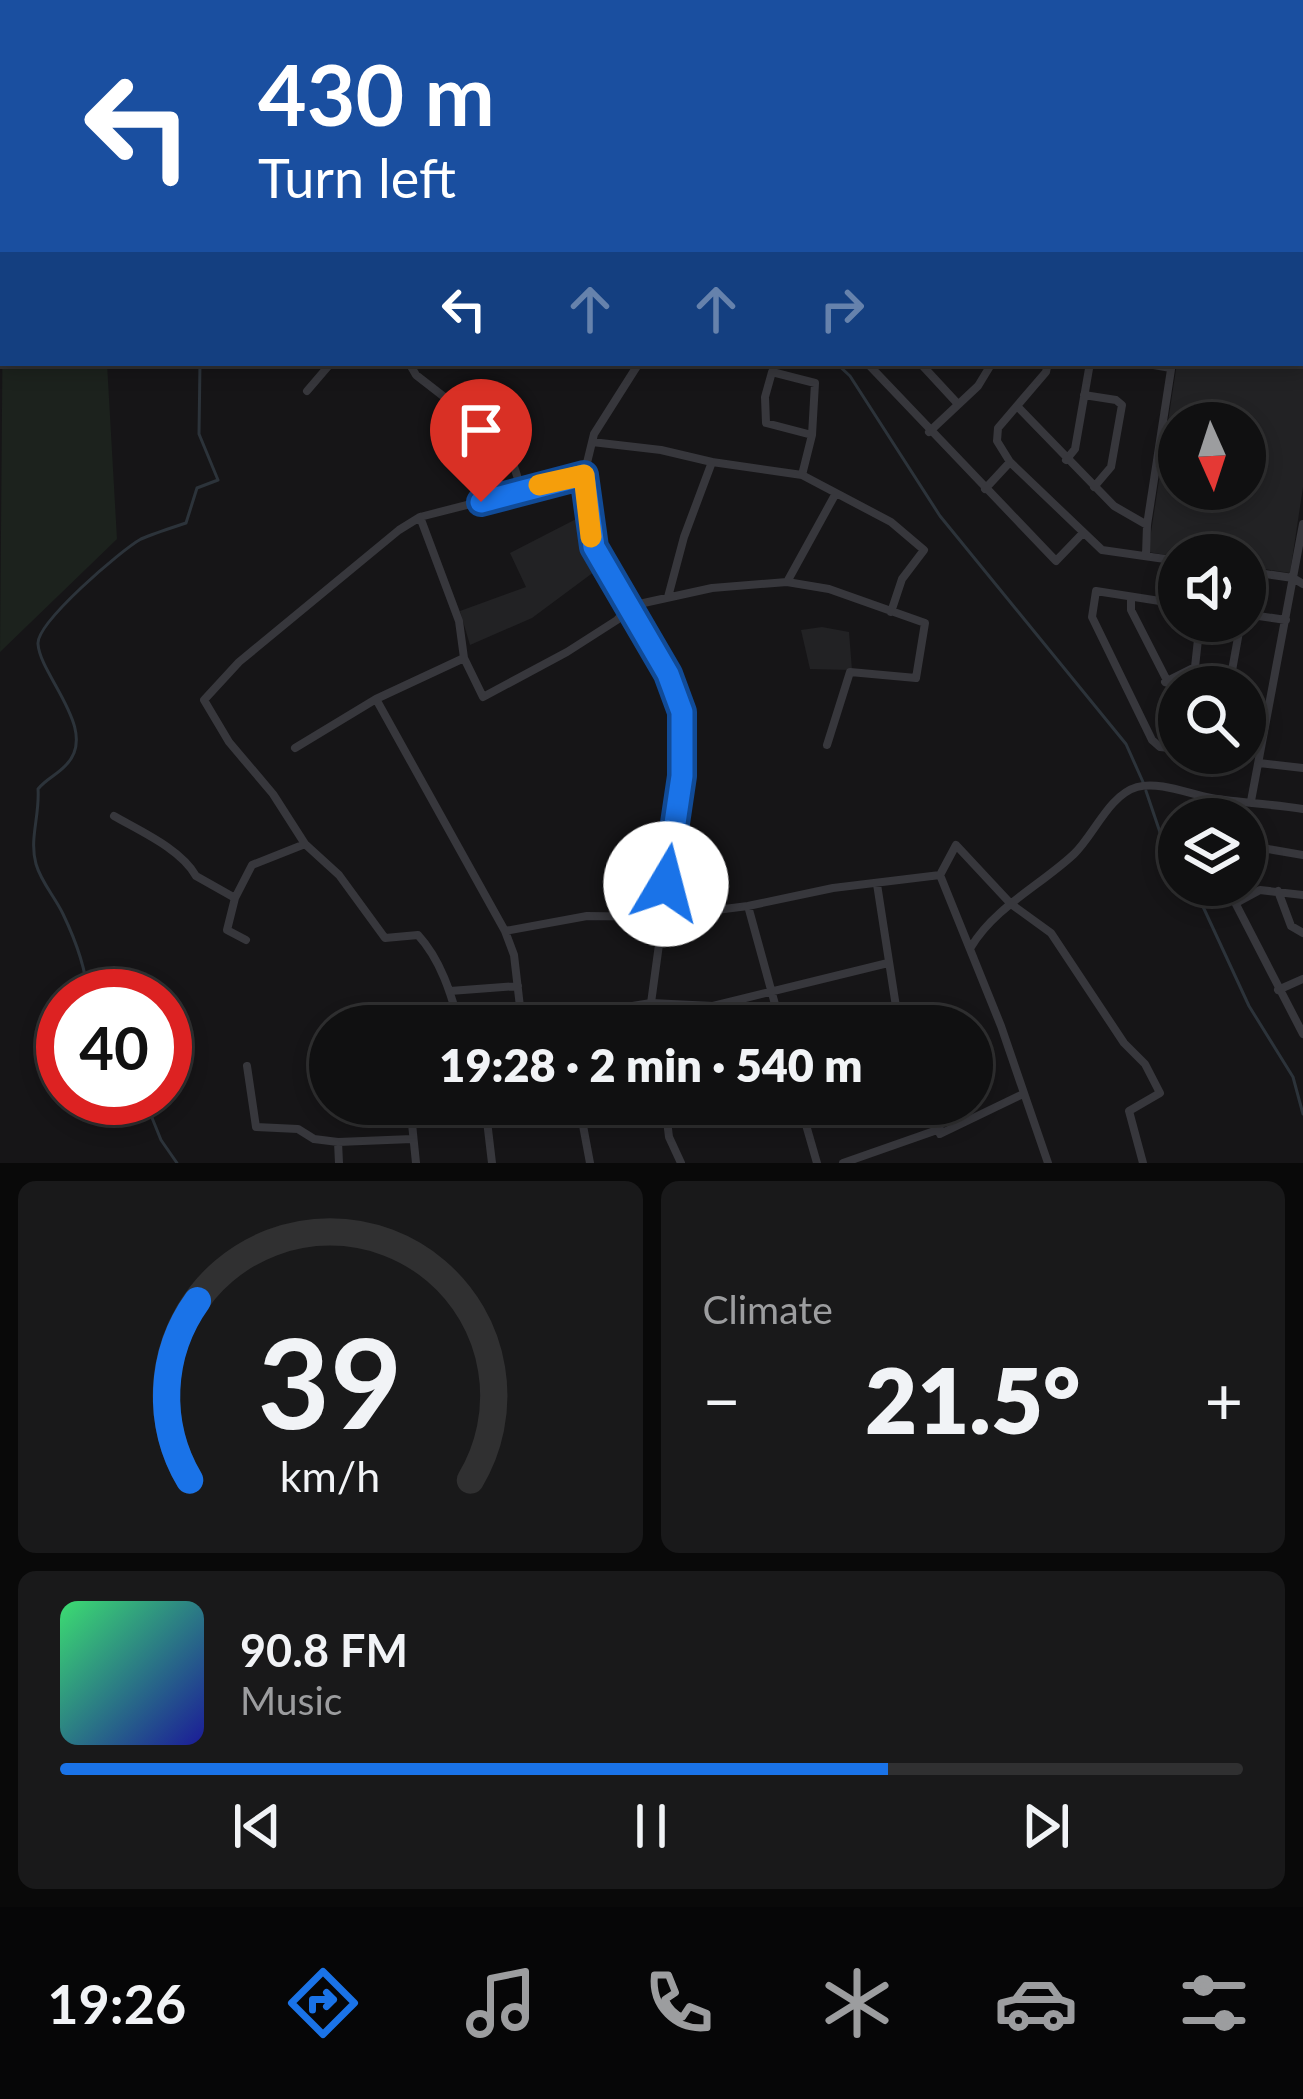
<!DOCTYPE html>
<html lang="en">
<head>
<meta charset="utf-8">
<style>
  :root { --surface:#101011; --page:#19191a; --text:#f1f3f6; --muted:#9c9d9f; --line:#303031; --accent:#1a73e8 }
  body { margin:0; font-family:Lato,sans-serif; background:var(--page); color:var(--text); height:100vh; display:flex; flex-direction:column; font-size:45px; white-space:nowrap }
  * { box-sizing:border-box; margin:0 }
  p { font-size:39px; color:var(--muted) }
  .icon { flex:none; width:66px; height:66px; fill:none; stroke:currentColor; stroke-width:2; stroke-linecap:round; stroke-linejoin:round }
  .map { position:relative; height:1163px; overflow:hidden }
  .panel { display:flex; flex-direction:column; gap:18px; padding:18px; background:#090909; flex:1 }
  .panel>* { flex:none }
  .guide { position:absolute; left:0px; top:0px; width:1305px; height:366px; box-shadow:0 6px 18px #0003,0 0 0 3px var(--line); background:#1a4fa0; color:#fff; overflow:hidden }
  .needle { width:78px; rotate:177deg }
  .tools { position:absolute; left:1158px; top:402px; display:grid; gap:24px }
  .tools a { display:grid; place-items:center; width:108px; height:108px; border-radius:50%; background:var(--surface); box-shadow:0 6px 18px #0003,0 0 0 3px var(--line); font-size:60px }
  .speed { position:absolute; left:36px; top:969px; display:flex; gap:24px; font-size:60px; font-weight:700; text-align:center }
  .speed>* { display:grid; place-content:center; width:156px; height:156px; border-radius:50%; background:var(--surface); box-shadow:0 6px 18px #0003,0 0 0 3px var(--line); line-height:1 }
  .speed .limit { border:18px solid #d22; background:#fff; color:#111 }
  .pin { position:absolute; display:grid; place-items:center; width:102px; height:102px; color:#fff; margin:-123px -51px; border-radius:50% 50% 50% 0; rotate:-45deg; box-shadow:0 0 12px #0007 }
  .pin .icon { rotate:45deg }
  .me { position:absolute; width:132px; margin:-66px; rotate:8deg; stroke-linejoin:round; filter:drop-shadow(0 0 9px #0008) }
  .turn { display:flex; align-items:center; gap:42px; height:252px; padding:0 60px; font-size:54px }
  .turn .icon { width:156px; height:156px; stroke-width:2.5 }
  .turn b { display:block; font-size:84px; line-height:102px }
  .lanes { display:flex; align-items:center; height:114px; padding:0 60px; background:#0003; justify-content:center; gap:60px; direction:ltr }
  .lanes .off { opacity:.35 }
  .big { font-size:90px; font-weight:800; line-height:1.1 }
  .panel .card { flex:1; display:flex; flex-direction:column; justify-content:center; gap:18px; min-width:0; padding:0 42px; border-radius:18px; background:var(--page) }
  .panel .dial { align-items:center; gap:0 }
  .dial svg { height:312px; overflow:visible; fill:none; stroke:var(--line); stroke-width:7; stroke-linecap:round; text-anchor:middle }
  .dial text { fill:var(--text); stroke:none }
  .song { display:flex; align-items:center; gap:36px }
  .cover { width:144px; height:144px; border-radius:18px; background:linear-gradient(135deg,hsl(140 70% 55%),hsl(240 70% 35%)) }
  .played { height:12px; border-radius:6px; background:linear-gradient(90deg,var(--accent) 70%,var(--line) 70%) }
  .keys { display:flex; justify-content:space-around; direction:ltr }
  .heat { display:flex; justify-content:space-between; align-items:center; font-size:66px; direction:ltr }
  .panel .tiles { flex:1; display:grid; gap:18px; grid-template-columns:1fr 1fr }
  .card:last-child { grid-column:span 2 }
  .trip { position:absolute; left:309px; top:1005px; width:684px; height:120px; border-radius:60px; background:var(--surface); box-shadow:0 6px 18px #0003,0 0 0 3px var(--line); font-weight:800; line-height:120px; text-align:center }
  .tab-bar { display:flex; height:192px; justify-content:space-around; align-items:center; background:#060607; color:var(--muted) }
  .tab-bar .icon { width:84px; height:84px }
  .tab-bar .active { color:var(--accent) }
  .tab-bar b { font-size:54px; color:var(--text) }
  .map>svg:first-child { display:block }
</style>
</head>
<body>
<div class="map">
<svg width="1303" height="1163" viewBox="0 0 1303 1163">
  <rect width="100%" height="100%" fill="#161517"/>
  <path fill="#222224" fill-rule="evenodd" d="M1303 350V487L1290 573 1245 566V555L1179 557 1148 552 1177 363H1302ZM1179 423H1245V489H1179Z
    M582 516 602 566 532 618 470 645 460 611 526 587 510 553Z
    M822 627 849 632 852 670 810 669 801 630Z"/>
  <path fill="#1c221d" d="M3 288V363H107L117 539 0 652Z"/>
  <path fill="#2c333a" d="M23 0H304V3H31Z"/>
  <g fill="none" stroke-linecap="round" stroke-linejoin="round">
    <path stroke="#2c333a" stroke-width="3" d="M836 363 850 376 940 516 1126 744 1143 782
      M1146 791 1165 847 1179 865
      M1193 885 1249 1006 1293 1077 1303 1114
      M88 996C86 969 75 939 63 914 55 897 41 882 36 864 29 839 40 815 38 789 46 779 57 775 66 765 100 731 40 676 38 644 36 623 121 550 141 539 155 533 171 528 186 523L197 488 218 480 199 434 200 363
      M144 1098 161 1140 177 1163"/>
    <path stroke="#37373c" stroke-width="8" d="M767 0 768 3
      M1006 0 1007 3
      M1050 0H1063
      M1129 0 1130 3
      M1252 0 1253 3
      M636 3 637 0
      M801 3V0
      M921 3 931 0
      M1228 3 1239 0
      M1302 235 1303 236
      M1302 288H1303
      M1302 343 1303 344
      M409 363 416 375 461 410 483 446C513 449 513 464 521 489
      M639 363 594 434 584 475 594 547 668 674 682 712V776L651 1003 655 1026
      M867 363 1056 561 1081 535
      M920 363 957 403
      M1048 363 1046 372 998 428 997 441 1010 462 1102 550 1179 561
      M1142 363 1171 368
      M307 391 331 363
      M1084 395 1116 400 1122 405 1111 467 1094 487
      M1018 407 1114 506 1147 525
      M929 432 978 386 992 363
      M592 442 661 450 712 462
      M1066 460 1075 449 1090 363
      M802 475 812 435 815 383 772 372 765 397 766 423 812 435
      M985 489 1010 462
      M420 517 459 621 464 658 483 697 567 652 617 620 630 606 712 588 787 582 829 589 925 623 916 678 850 672 827 745
      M1146 555 1147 525 1172 363
      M1245 571 1293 578 1303 584
      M787 582 836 493
      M668 597 684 537 712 462 802 475 891 522 924 550 902 579 891 612
      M1131 598V610L1179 704
      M1179 604 1096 591 1092 617 1152 740 1160 747 1179 749
      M1245 614 1286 620
      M1165 682 1195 667 1200 621
      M1229 687 1241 621
      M376 699 505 931 514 955 522 1024
      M295 748 376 699 464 658
      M1207 753H1215
      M1259 763 1303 768
      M1251 801 1303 524
      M114 816C140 831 181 849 196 876L235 898
      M1212 819 1216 799
      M1245 855 1268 849 1303 855
      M877 884 899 1026
      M1226 885 1303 1034
      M1278 891 1291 926 1303 933
      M1236 903 1260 890 1303 895
      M748 906 781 1026
      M505 931 587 916 661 917 748 906 833 888 940 875
      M246 940 227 930 235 898 252 865 305 844
      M971 947C995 907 1041 885 1074 854 1094 835 1109 795 1137 787 1159 781 1189 794 1211 798 1241 803 1272 804 1303 809
      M1278 990 1303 979
      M450 991 518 986
      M460 1026C451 994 441 960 418 935L385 938 339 875 305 844 273 794 229 742 204 700 239 662 399 530 420 517 584 475
      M509 1026 651 1003 713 1006 888 963
      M247 1066 256 1127 298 1129 314 1139 338 1142 412 1139
      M410 1104 416 1163
      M485 1104 492 1163
      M579 1104 590 1163
      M665 1104 669 1137 681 1163
      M800 1104 817 1163
      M929 1104 940 1134 1023 1094
      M338 1142 339 1163
      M843 1163 940 1129
      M1048 1163 1001 1026 940 875 956 845 1011 904 1051 933 1124 1043 1145 1064 1160 1093 1129 1111 1143 1163"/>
    <path stroke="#53545b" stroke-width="9" d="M549 3 570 0
      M0 265 3 262"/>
  </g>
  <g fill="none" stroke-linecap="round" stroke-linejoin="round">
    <defs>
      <path id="route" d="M481 502 584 475 594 547 668 674 682 712V776L666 884"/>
    </defs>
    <use href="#route" stroke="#114b97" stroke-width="30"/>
    <use href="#route" stroke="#1a73e8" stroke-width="21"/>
    <path stroke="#f59e0b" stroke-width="21" d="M539 485 584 475 591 537"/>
  </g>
</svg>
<div class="tools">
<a><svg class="needle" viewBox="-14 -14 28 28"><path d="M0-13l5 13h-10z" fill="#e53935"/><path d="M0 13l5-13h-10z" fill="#9c9d9f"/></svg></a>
<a><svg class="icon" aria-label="sound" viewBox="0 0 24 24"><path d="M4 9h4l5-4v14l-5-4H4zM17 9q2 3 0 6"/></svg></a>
<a><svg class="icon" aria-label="search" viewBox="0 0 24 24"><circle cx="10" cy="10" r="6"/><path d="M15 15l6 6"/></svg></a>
<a><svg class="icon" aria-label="layers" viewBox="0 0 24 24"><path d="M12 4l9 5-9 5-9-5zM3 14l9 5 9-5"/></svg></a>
</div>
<div class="speed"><div class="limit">40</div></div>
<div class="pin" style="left:481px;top:502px;background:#d93025"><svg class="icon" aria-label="arrive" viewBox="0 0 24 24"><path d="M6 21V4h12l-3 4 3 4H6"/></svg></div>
<svg class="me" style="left:666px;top:884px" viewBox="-20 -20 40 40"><circle r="19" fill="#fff"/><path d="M0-13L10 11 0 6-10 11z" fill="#1a73e8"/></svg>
<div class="trip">19:28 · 2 min · 540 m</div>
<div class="guide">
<div class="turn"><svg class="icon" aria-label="left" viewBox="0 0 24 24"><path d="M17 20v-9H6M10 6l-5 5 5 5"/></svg><div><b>430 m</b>Turn left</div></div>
<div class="lanes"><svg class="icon" aria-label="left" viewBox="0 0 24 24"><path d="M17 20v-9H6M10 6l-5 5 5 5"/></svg><svg class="icon off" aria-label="ahead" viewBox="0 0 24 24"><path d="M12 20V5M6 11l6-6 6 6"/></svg><svg class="icon off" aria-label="ahead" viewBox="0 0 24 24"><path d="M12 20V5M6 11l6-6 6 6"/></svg><svg class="icon off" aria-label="right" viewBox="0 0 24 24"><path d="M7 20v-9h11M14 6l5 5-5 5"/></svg></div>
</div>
</div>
<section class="panel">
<div class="tiles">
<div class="card dial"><svg viewBox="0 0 100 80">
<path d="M14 69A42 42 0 1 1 86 69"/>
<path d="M14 69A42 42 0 0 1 16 23" stroke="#1a73e8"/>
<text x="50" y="56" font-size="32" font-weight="700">39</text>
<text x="50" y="72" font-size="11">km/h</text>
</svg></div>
<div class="card"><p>Climate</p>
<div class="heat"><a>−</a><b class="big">21.5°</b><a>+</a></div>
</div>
<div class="card">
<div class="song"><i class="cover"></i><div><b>90.8 FM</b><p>Music</p></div></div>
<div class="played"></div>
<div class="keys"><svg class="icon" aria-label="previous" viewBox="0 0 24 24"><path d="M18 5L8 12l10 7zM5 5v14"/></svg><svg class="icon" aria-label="pause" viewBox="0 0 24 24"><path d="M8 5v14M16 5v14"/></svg><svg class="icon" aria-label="next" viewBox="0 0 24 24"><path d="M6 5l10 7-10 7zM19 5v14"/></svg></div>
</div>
</div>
</section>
<nav class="tab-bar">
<b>19:26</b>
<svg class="icon active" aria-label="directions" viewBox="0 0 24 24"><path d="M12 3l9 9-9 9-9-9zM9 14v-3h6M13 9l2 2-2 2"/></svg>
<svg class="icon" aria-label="music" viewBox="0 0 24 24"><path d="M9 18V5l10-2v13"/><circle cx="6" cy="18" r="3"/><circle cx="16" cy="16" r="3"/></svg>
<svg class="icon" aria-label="phone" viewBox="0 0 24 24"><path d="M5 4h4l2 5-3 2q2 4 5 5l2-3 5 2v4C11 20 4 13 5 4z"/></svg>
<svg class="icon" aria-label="climate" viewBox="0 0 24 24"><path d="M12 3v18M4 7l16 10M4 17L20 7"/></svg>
<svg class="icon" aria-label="car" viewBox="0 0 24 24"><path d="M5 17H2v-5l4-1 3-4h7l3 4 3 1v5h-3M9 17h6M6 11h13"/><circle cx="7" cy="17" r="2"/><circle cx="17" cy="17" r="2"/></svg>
<svg class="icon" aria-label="filters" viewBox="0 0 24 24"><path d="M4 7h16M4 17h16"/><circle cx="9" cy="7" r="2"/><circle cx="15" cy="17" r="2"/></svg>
</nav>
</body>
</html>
